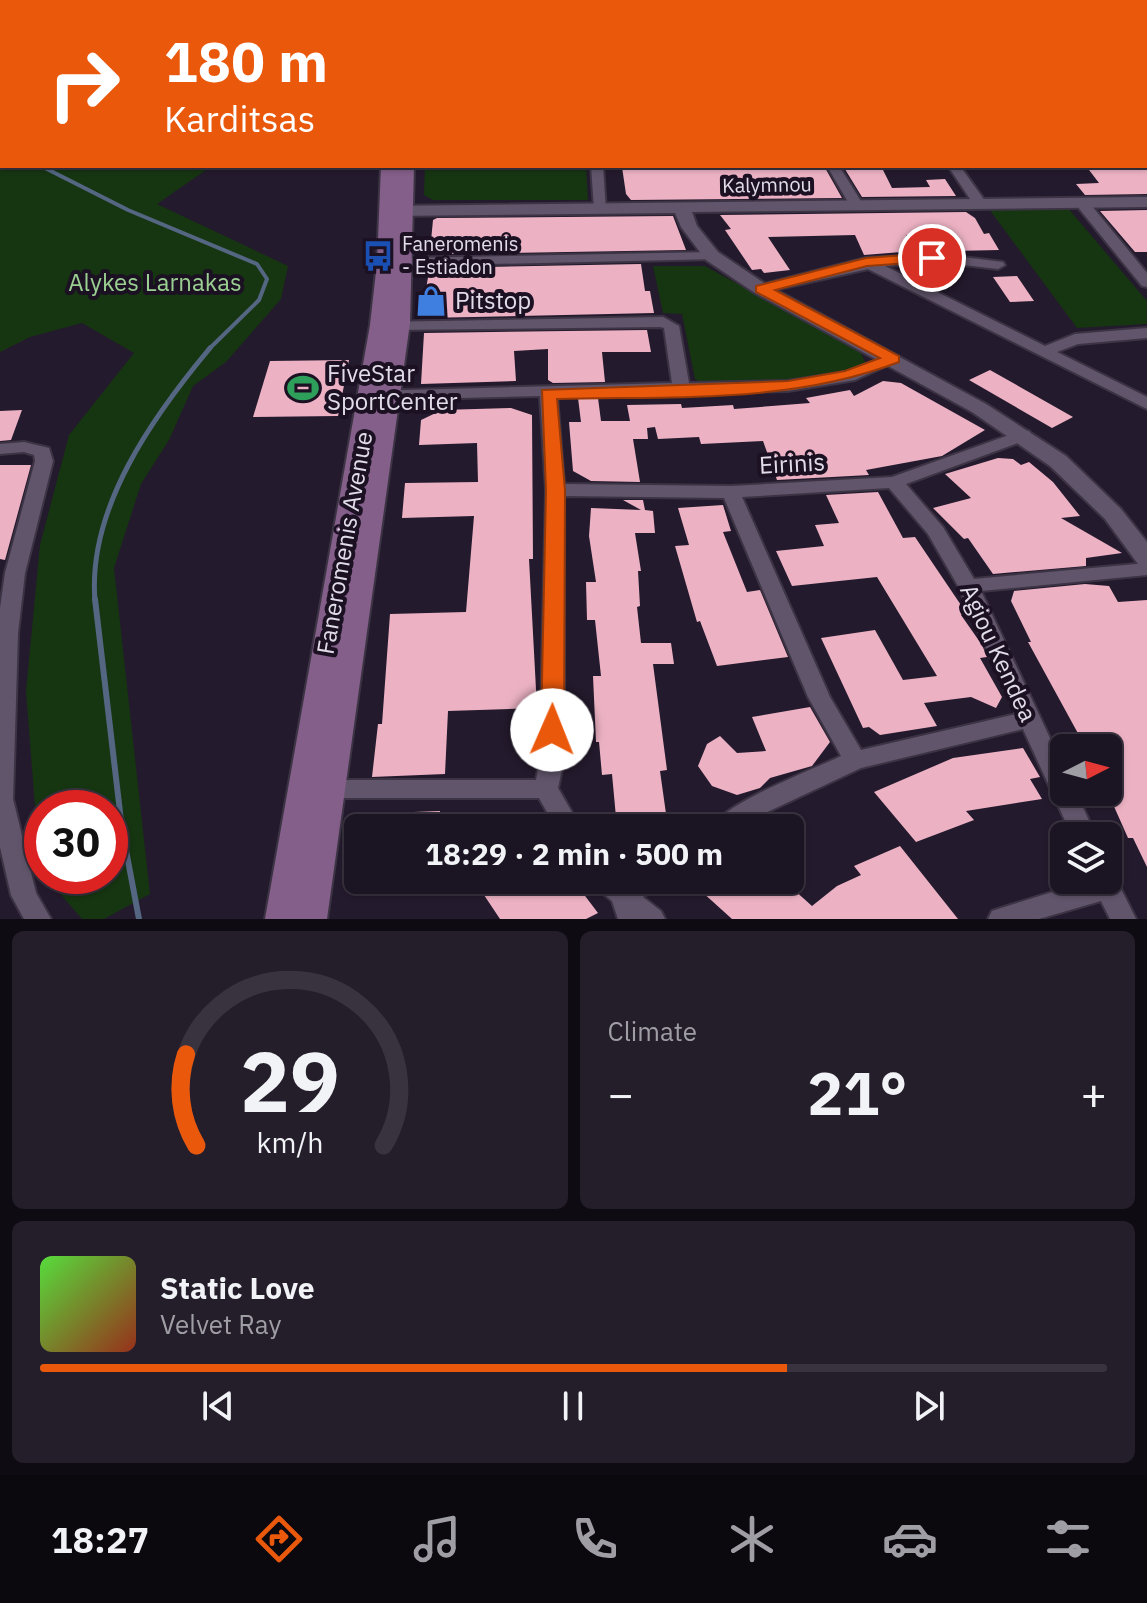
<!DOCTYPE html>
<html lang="en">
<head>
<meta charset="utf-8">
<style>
  :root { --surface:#1b1422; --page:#241d2a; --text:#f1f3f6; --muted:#a09ea5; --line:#393340; --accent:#ea580c }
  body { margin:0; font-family:"IBM Plex Sans",sans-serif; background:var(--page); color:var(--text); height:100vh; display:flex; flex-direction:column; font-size:30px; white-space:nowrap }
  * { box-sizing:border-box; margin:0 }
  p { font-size:26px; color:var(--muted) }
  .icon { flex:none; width:44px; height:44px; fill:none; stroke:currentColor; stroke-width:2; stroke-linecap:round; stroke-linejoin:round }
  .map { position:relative; height:919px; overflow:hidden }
  .sheet { display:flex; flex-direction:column; gap:12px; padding:12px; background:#0f0b13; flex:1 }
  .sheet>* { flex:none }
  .hud { position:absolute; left:0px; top:0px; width:1148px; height:168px; box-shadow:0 2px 6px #0004,0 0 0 2px var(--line); background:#ea580c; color:#fff; overflow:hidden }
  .needle { width:52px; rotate:84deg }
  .fabs { position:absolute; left:1050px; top:734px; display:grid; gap:16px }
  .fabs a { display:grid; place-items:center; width:72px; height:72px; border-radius:12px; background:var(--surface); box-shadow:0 2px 6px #0004,0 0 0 2px var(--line); font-size:40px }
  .speed { position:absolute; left:24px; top:790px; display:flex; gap:16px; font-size:40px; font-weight:700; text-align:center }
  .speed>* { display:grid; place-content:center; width:104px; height:104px; border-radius:50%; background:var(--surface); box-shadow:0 2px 6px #0004,0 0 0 2px var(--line); line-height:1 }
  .speed .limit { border:12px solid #d22; background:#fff; color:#111 }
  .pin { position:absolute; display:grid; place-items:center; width:68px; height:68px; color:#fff; margin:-34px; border:4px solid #fff; border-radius:50%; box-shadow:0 2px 8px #0007 }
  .me { position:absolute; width:88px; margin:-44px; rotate:1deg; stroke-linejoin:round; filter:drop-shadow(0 0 6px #0008) }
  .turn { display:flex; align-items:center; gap:28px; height:168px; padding:0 32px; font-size:36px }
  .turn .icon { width:104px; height:104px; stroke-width:2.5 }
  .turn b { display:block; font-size:56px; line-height:68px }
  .big { font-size:60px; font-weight:700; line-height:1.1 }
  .sheet .widget { flex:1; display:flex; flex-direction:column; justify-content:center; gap:12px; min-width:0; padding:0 28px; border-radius:12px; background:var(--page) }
  .sheet .dial { align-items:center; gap:0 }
  .dial svg { height:208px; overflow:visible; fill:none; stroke:var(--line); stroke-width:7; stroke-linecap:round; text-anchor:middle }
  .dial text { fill:var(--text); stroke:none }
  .song { display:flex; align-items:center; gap:24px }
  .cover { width:96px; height:96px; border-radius:12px; background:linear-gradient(135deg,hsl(110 70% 55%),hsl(10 70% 35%)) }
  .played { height:8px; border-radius:4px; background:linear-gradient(90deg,var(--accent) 70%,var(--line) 70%) }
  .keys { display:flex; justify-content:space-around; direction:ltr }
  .heat { display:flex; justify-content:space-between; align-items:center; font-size:44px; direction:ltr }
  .sheet .tiles { flex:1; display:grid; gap:12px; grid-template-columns:1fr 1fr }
  .widget:last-child { grid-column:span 2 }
  .trip { position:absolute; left:344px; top:814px; width:460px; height:80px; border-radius:12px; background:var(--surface); box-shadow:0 2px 6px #0004,0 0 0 2px var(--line); font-weight:700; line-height:80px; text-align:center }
  .tabs { display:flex; height:128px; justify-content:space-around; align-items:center; background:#0b080e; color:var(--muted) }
  .tabs .icon { width:56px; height:56px }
  .tabs .current { color:var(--accent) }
  .tabs b { font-size:36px; color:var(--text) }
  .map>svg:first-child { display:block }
</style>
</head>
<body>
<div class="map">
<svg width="1147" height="919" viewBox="0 0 1147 919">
  <rect width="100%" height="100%" fill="#241a2d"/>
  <path fill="#163511" d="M0 0H222L2 2V166H192L206 170 157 204 288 266 281 299 226 362 193 386 169 440 141 484 114 568 150 894 104 919H82L45 876H110V808H42V873L40 871 26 691 40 545 69 435 134 353 82 323 30 337 0 352Z
    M425 166H586L588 200H433L424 195Z
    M1067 207 1147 301V324L1077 328 989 209Z
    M653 266H705L860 351 866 364 840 375 786 383 711 388 695 379 682 314 663 313Z"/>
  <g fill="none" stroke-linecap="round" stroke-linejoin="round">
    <path stroke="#546682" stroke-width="3" d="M198 2 201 0"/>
    <path stroke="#546682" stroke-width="4" d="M41 166 128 210 257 264 267 279 259 300 208 350"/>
    <path stroke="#546682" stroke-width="5" d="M95 601C87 508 154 415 210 348"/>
    <path stroke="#546682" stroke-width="6" d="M95 599 122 829 139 919"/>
  </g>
  <path fill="#ecb2c4" d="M663 166H824L842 198 631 200 626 194 622 167Z
    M843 166H881L892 188 930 187 926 180 945 179 956 196 862 197Z
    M1086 166H1147V194L1085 195 1076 184 1099 183Z
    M1147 210V252H1135L1100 211Z
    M966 212 975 218 984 234 989 233 999 250 952 251 943 234 906 235 914 251 864 255 855 235 768 237 790 270 764 273 761 269 752 270 725 230 731 229 720 215Z
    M673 216 686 250 442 254 435 251 434 241H431L433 220 437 218Z
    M641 264 645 291H650L654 313 425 318 422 311 429 272 438 268Z
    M1017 276 1034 301 1010 302 993 277Z
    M647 330 651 352H602L605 382 553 383 548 380V349L514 351 516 381 421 384 424 333Z
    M349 360 338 416 253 417 270 361Z
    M990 370 1073 417 1052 428 969 380Z
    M883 381 901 383 985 430 942 456 866 470 869 475 777 480 763 441 701 444 699 437 658 439 655 427 647 428 648 439H633L640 482 591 481 573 471 569 422H581L578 398H598L601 421H630L627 405 681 404 682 408 733 405 734 409 810 403 806 398 850 390 854 396Z
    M511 408 532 415 533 559H529L537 708 448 711 445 774 372 777 378 724H382L390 614 466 612 474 516 402 518 405 483 478 482 477 443 419 445 421 420 442 410Z
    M22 410 11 440 0 441V411Z
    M998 458 1013 459 1021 465 1029 462 1053 482 1080 516 1061 518 1122 553 1086 558V566L993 574 968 538 964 539 933 508 971 498 945 474Z
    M0 465H31L5 560 0 559Z
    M878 492 903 538 915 537 967 614 961 615 982 645 987 657 980 658 1002 697 996 708 971 697 924 703 937 726 880 735 869 727 863 728 821 638 875 630 903 680 937 676 877 577 792 586 776 551 824 546 815 525 839 523 826 495Z
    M623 500H643L645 510 653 511 655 533H635L641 571H638L640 606 637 607 641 643H671L674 664H653L667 770 660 771 668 828H617L612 774 602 775 599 742H596L593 676H601L595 620H587L586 582H596L589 536 591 508 641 510Z
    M723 505 731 531 723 532 747 592 760 590 788 657 717 666 700 621 697 622 675 546 689 545 678 508Z
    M1085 584 1109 586 1118 602 1147 600V867L1133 838H1128L1108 793V748H1086L1028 642H1031L1011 601 1014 591Z
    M810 707 830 742 812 766 770 778 760 788 737 795 712 786 698 766 707 744 720 736 737 753 766 751 752 717Z
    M1023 748 1040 777 1030 779 1042 799 966 811 974 820 916 842 874 792 953 758Z
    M440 811 439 828H360L361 814Z
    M900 846 958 919H732L701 891V880H716L722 885 729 880H783L812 906 837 886 861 875 854 866Z
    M474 880H573L598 913 586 919H500Z"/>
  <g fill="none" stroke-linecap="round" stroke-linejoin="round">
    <defs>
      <path id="minor" d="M223 0H235L222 2Z
        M306 0H318L305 2Z
        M422 0H432L433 2H423Z
        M576 0H588L589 2H577Z
        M694 0H711L710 2Z
        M948 0H963L964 2H949Z
        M1008 0H1024L1025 2H1009Z
        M1146 1H1147V7L1146 2H1142Z
        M1146 38H1147V44H1146Z
        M1146 62H1147V68H1146Z
        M1146 125 1147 126V134L1146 133Z
        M591 166H603L606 211 601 212 594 208Z
        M827 166H839L864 206 862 209H852Z
        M948 166H960L988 205 986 208H976Z
        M1082 199 1087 200 1147 273V287L1142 286 1077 206V200Z
        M712 252 719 256 717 259 401 266 394 262 401 258Z
        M938 254 1003 262 1005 265 998 269 938 262 885 266 1045 346 1075 334 1147 328V338L1078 344 1057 352 1147 397V409L868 269 761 293 754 289 756 286 866 258Z
        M663 317 679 326 689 383 788 381 845 372 893 354 901 359 855 380 788 391 689 393 682 396 675 393 557 396 564 484 731 486 892 477 1023 430 1029 431 1032 435 1029 439 906 484 943 527 974 579 1147 563V575L981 591 1064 768V792H1076L1096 836H1072L1023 729 861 768 761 815 742 828H711C724 803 812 770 841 756L808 697 724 498 564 496V760L558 788 581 828H556L539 798H330L322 796 318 789 322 782 330 780H536L540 760 546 490 540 396 375 400 367 395 369 391 672 383 664 328 660 327 387 330 381 328 379 325 381 322ZM889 488 928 534 958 586 1016 714 861 750 830 697 742 497Z
        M24 442 49 448 53 461 25 573 18 633 13 799 36 893 51 919H24L11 895 0 847V608L5 573 35 461 34 455 24 452 0 454V444Z
        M1108 871 1113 873 1136 919H1110L1101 901 1039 919H988L992 911 1001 908 1091 880H1108Z
        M591 880H661L657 887 643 897 661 911 665 919H618L612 901 595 887Z"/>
      <path id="tertiary" d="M1147 197V207L692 212 697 226 718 252 767 285 986 404 1066 456 1121 509 1147 542V566L1138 564 1105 519 1050 466 972 412 755 293 706 260 681 227 675 213 388 216 380 211 388 206Z"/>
      <path id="secondary" d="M614 0H639L612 2Z
        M651 0H675L649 2Z
        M381 166H414L410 323 327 919H265L370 325 377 263Z"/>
      <path id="primary" d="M986 0H1005L1007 2H988Z
        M1146 53H1147V62H1146Z"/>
    </defs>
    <use href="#minor" stroke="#3c3444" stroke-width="4"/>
    <use href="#tertiary" stroke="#3c3444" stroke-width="4"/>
    <use href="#secondary" stroke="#3c3444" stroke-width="4"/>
    <use href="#primary" stroke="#3c3444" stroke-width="4"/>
    <use href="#minor" fill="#61556b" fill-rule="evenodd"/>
    <use href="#tertiary" fill="#61556b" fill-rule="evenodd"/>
    <use href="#secondary" fill="#845f89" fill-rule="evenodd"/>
    <use href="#primary" fill="#a669a7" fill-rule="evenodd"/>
  </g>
  <path fill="#ea580c" stroke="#983908" stroke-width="2" d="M932 253 939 258 937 261 867 266 775 290 899 356V362C790 404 671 396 557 399L565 490 564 730 561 736H544L541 730 546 490 542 390 788 381 845 371 880 358 756 292V286L866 258Z"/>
  <defs>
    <symbol id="bus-bare" viewBox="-9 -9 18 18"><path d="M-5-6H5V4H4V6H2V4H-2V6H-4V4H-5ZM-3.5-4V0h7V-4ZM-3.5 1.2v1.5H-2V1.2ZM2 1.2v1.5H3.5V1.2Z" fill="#1a4fb4" stroke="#1b1123" stroke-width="2.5" paint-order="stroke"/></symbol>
    <symbol id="shop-bare" viewBox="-9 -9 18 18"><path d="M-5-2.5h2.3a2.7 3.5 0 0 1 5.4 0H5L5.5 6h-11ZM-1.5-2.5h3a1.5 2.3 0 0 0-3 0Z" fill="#3f7fe0" stroke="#1b1123" stroke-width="2.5" paint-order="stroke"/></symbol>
    <symbol id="stadium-bare" viewBox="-9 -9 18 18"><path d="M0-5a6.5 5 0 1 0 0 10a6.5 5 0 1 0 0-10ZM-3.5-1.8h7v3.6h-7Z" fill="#2e9e5b" stroke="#1b1123" stroke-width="2.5" paint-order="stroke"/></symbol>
  </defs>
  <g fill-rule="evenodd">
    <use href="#bus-bare" x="356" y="234" width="44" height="44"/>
    <use href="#shop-bare" x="409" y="279" width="44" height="44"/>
    <use href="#stadium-bare" x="281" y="366" width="44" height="44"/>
  </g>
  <g text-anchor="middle" stroke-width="8" stroke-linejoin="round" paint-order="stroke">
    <g font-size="20" fill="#e2dce9" stroke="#1b1123">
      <text transform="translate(767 185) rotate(-1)" y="7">Kalymnou</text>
    </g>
    <g font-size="20" fill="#e2dce9" stroke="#1b1123" text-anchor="start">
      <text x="402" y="251">Faneromenis<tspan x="402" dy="23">- Estiadon</tspan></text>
    </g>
    <g font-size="24" fill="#9acf91" stroke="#1b1123">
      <text x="155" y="291">Alykes Larnakas</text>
    </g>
    <g font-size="24" fill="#e2dce9" stroke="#1b1123" text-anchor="start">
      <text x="455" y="309">Pitstop</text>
      <text x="327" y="382">FiveStar<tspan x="327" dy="28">SportCenter</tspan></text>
    </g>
    <g font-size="24" fill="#e2dce9" stroke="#1b1123">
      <text transform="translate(792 464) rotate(-3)" y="8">Eirinis</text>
      <text transform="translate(345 543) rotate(-80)" y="8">Faneromenis Avenue</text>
      <text transform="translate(998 653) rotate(65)" y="8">Agiou Kendea</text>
    </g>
  </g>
</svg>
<div class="fabs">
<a><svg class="needle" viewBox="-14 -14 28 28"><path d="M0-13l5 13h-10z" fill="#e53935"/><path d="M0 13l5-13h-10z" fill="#a09ea5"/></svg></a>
<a><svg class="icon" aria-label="layers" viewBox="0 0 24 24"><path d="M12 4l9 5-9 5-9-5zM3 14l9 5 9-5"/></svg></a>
</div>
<div class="speed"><div class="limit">30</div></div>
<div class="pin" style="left:932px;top:258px;background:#d93025"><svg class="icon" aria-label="arrive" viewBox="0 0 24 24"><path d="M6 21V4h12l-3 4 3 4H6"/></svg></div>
<svg class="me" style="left:552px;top:730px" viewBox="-20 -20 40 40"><circle r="19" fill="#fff"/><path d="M0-13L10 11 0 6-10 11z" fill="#ea580c"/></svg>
<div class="trip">18:29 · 2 min · 500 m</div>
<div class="hud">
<div class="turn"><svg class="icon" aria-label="right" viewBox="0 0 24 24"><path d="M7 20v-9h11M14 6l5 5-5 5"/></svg><div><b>180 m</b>Karditsas</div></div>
</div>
</div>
<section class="sheet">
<div class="tiles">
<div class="widget dial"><svg viewBox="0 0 100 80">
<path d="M14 69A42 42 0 1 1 86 69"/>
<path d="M14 69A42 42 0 0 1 10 34" stroke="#ea580c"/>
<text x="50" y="56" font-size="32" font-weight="700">29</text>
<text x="50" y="72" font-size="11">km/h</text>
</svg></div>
<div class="widget"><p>Climate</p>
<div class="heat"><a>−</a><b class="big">21°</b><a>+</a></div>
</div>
<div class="widget">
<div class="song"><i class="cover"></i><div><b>Static Love</b><p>Velvet Ray</p></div></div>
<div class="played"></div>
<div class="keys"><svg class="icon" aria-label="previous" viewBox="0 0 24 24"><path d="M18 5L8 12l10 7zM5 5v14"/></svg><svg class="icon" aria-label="pause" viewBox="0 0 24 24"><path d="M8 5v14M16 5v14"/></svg><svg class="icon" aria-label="next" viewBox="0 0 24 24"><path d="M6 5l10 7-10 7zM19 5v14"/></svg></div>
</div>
</div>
</section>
<nav class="tabs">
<b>18:27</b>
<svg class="icon current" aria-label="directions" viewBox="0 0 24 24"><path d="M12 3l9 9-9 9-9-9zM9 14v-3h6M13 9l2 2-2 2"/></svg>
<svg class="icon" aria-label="music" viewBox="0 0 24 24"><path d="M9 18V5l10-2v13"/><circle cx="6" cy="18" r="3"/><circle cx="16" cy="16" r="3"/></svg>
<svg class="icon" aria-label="phone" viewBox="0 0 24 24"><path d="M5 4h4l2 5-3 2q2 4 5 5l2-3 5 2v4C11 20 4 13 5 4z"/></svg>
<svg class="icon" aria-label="climate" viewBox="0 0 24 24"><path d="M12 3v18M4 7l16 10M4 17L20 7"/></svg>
<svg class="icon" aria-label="car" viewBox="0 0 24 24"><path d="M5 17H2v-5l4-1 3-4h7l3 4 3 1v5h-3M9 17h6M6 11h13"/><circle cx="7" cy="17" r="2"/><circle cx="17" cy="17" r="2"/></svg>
<svg class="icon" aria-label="filters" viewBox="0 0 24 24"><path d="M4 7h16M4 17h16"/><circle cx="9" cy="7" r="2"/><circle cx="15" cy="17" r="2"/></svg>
</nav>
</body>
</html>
